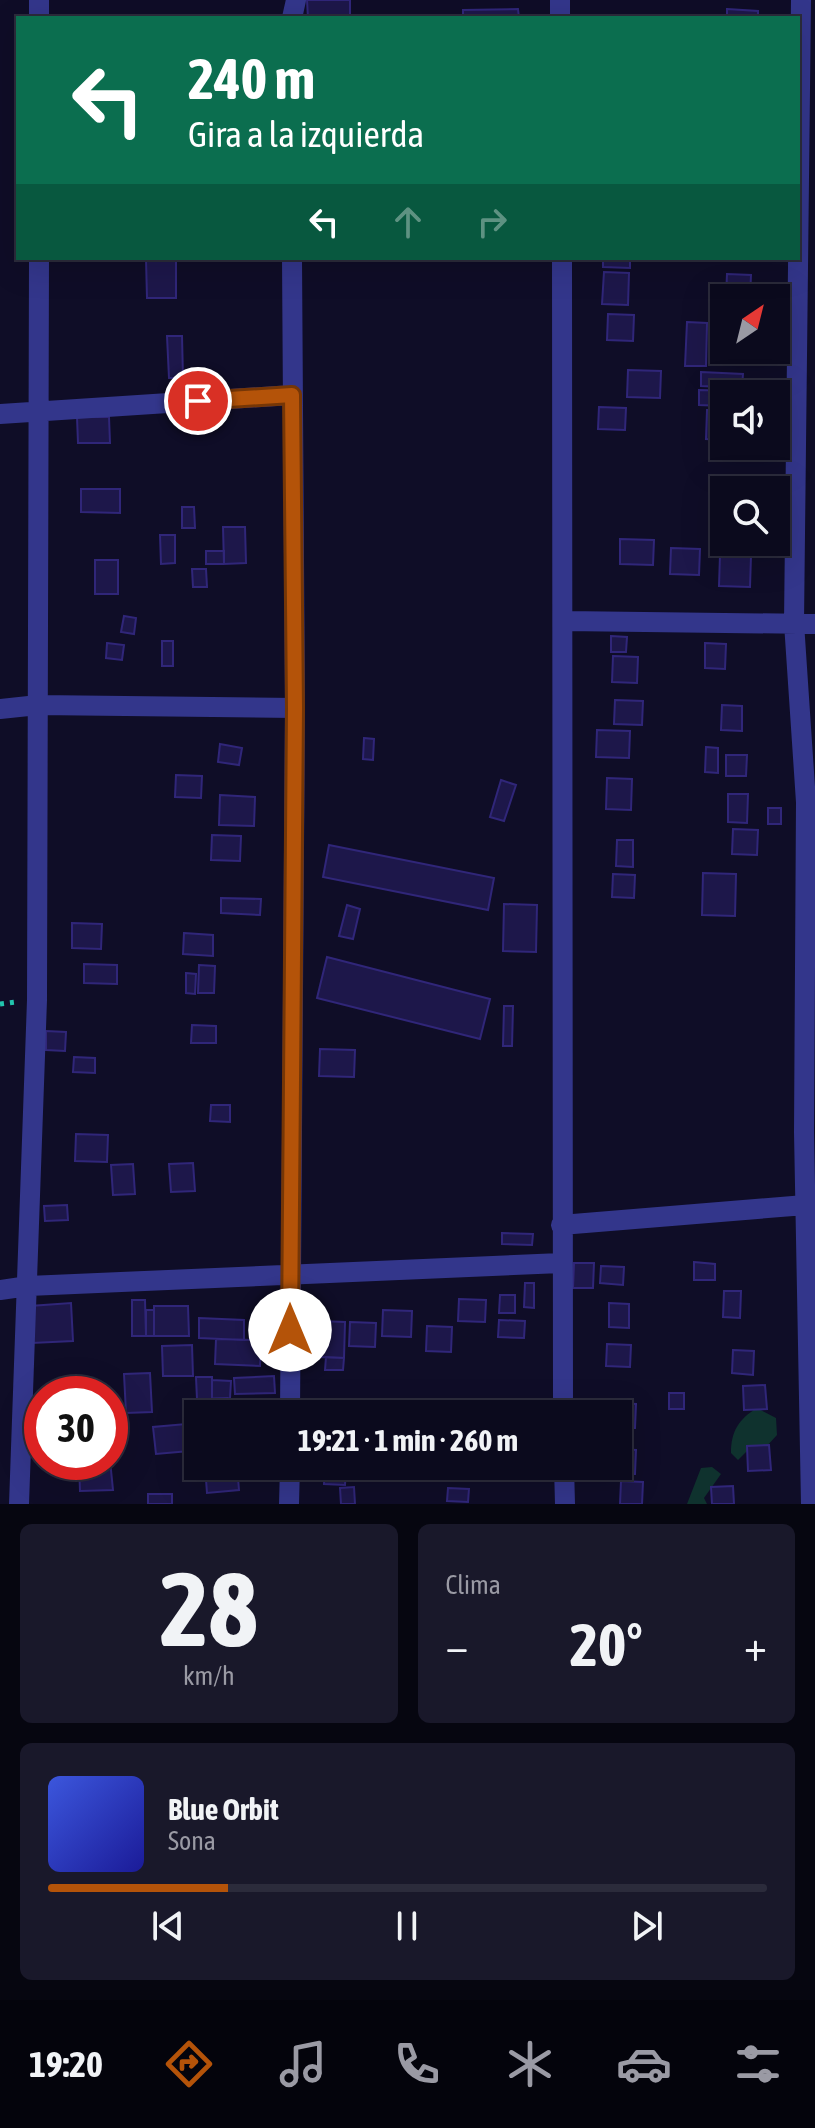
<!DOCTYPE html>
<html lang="es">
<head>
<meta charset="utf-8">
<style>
  :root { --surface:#0b0a1d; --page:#19182a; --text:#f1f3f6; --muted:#9a9aa4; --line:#2b2b3b; --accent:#b45309 }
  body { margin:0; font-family:"Asap Condensed",sans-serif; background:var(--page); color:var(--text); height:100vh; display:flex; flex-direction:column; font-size:30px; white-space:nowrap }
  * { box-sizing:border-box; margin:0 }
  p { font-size:26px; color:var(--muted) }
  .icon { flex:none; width:44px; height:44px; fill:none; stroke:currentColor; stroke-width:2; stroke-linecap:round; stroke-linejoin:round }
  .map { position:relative; height:1504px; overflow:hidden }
  .panel { display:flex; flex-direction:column; gap:20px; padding:20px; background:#060610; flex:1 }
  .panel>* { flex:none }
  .guide { position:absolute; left:16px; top:16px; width:784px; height:244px; border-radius:0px; box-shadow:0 8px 32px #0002,0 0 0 2px var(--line); background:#0b6e4f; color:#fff; overflow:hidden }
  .needle { width:52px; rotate:35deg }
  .fabs { position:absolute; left:710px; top:284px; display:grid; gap:16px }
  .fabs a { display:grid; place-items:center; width:80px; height:80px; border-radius:0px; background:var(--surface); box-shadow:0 8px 32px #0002,0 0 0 2px var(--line); font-size:40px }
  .speed { position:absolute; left:24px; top:1376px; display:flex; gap:16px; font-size:40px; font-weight:700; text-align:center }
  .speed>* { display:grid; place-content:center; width:104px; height:104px; border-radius:50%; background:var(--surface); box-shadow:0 8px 32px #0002,0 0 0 2px var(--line); line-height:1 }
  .speed .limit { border:12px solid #d22; background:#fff; color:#111 }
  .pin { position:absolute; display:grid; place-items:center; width:68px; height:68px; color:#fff; margin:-34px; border:4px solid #fff; border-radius:50%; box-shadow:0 2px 8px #0007 }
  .me { position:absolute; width:88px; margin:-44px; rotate:0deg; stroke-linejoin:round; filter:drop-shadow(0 0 6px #0008) }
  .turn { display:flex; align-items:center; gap:28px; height:168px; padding:0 40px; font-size:36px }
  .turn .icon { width:104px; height:104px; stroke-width:2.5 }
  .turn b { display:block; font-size:56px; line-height:68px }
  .lanes { display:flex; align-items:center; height:76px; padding:0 40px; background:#0003; justify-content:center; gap:40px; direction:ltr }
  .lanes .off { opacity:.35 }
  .big { font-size:60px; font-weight:700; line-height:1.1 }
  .panel .tile { flex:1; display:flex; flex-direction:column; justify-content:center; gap:12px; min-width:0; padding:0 28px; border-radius:12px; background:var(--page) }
  .panel .dial { align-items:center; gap:0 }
  .dial b { font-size:104px; line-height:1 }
  .song { display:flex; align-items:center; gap:24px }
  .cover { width:96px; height:96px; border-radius:12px; background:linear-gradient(135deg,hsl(230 70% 55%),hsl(240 70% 35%)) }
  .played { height:8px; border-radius:4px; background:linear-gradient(90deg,var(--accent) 25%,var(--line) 25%) }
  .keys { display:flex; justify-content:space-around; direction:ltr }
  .heat { display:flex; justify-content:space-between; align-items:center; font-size:44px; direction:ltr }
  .panel .tiles { flex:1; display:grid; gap:20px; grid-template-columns:1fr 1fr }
  .tile:last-child { grid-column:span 2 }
  .trip { position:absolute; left:184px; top:1400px; width:448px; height:80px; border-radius:0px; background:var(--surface); box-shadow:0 8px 32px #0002,0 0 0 2px var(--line); font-weight:700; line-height:80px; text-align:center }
  .tab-bar { display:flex; height:128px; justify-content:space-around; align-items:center; background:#04040c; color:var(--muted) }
  .tab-bar .icon { width:56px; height:56px }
  .tab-bar .selected { color:var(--accent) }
  .tab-bar b { font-size:36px; color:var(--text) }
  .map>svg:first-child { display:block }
</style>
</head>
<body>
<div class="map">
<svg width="815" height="1504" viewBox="0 0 815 1504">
  <rect width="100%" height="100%" fill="#0f0d27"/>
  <path fill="#0f322e" d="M757 1408 776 1418 777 1435 766 1447 750 1448 738 1460 731 1453C731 1431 739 1419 757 1408Z
    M712 1467 721 1474 704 1498 707 1504H687L701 1468Z"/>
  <path fill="#1d174a" stroke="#302679" stroke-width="2" d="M307 0H350V18H308Z
    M518 9 519 18H463V10Z
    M727 9 758 11V18H727Z
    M603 258H630V268L603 267Z
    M146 259H176V298H147Z
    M604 272 629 273 628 305 602 304Z
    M727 274 751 275 750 298H726Z
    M608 314 634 315 633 341 607 340Z
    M687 322 707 323 706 366H685Z
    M167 336H182L183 378H169Z
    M628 370 661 371 660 398 627 397Z
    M701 372 743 374 742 388 701 386Z
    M699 390 738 391V394H724V406L699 405Z
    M599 407 626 408 625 430 598 429Z
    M707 410H724V440L706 439Z
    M77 417H109L110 443H78Z
    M81 489H120V513L81 512Z
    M182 507H194L195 528H182Z
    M223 527H245L246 563 224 564Z
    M160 535H175V563L161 564Z
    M620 539 654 540 653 565 620 564Z
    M671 548 700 549 699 575 670 574Z
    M206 551H224V564H206Z
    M720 555 751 556 750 587 719 586Z
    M95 560H118V594H95Z
    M192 569H206L207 587H193Z
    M124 616 136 618 134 634 121 632Z
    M611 636 627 637 626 652H611Z
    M162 641H173V666H162Z
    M107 643 124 645 122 660 106 658Z
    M705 643 726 644 725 669 705 668Z
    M613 656 638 657 637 683 612 682Z
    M615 700 643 701 642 725 614 724Z
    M722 705 742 706V731L721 730Z
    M597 730 630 731 629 758 596 757Z
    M364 738 374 739 373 760 363 759Z
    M220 744 242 748 239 765 218 762Z
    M706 747 718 748V773L705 772Z
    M726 755H747L746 776H726Z
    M176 775 202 776 201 798 175 797Z
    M607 778 632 779 631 810 606 809Z
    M501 780 516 785 504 821 490 817Z
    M728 794H748L747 823 728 822Z
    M220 795 255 797 254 826 219 825Z
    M768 808H781V824H768Z
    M733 829 758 830 757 855 732 854Z
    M212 835 241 836 240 861 211 860Z
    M617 840H633V867L616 866Z
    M329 845 494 878 488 910 323 877Z
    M703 873 736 874 735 916 702 915Z
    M613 874 635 875 634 898 612 897Z
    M221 898 261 899 260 915 221 913Z
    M504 904 537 905 536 952 503 951Z
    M347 905 360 909 353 939 339 936Z
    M72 923 102 924 101 949 72 948Z
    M184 933 213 935V956L183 954Z
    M327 957 490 999 480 1039 317 998Z
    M84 964 117 965V984L84 983Z
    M199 965 215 966 214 993H198Z
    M186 973 196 974 195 994 186 993Z
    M504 1006H513L512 1046H503Z
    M192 1025 216 1026V1043H191Z
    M46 1031 66 1032 65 1051 46 1050Z
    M320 1049 355 1050 354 1077 319 1076Z
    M74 1057 95 1058V1073L73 1072Z
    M211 1105H230V1122L210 1121Z
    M76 1134 108 1135 107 1162 75 1161Z
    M193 1163 195 1191 171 1192 169 1164Z
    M133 1164 135 1194 113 1195 111 1165Z
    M67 1205 68 1220 45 1221 44 1206Z
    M502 1233 533 1234 532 1245 502 1244Z
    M694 1262 715 1264V1280H694Z
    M574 1263H594L593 1288H573Z
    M601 1266 624 1267 623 1285 600 1283Z
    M525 1283H534V1308L524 1307Z
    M724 1291H741L740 1318 723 1317Z
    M500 1295H515V1313H499Z
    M459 1299 486 1300 485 1322 458 1321Z
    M132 1300H145L146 1336H132Z
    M71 1303 73 1341 32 1343 30 1306Z
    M609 1303 629 1304V1328L609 1327Z
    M154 1306H188L189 1336H154Z
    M146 1310H154V1336H146Z
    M383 1310 412 1311 411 1337 382 1336Z
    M199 1318 244 1320V1340L199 1338Z
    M499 1320 525 1321 524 1338 498 1337Z
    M319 1321 345 1322 344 1358 317 1357Z
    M350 1322 376 1323 375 1347 349 1346Z
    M427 1326 452 1327 451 1352 426 1351Z
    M216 1339 261 1340 260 1366 215 1364Z
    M607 1344 631 1345 630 1367 606 1366Z
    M192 1345 193 1376H163L162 1346Z
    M733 1350 754 1351 753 1375 732 1373Z
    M326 1357 344 1358 343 1370H325Z
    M150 1373 152 1412 126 1413 124 1374Z
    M274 1376 275 1393 235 1394 234 1378Z
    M196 1377H212V1399H197Z
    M212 1380 231 1381 230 1398 212 1399Z
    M765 1385 767 1409 744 1410 743 1386Z
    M669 1393H684V1409H669Z
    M227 1398 228 1411 197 1412V1399Z
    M614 1403 636 1404 635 1428H618Z
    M186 1424 189 1451 156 1454 153 1427Z
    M769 1445 771 1470 748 1471 747 1446Z
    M618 1449 636 1450 635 1474H609L610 1466H618Z
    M110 1460 113 1490 80 1491 79 1462Z
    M205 1466H237L239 1490 207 1493Z
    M325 1466H346L345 1485 324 1484Z
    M463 1466H487L486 1481 463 1480Z
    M493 1466H518V1478L492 1477Z
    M621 1481 643 1482 642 1504H620Z
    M733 1486 734 1504H712L711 1487Z
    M354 1487 355 1504H341L340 1488Z
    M448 1488 469 1489 468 1502 447 1501Z
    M148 1494H172V1504H148Z"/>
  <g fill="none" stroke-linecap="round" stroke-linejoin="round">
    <path stroke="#22c4ae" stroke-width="5" stroke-dasharray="4 6" stroke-linecap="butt" d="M0 1004 16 1002"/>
    <path stroke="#33368b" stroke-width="20" d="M39 0V18
      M560 0V18
      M801 0 794 623 806 802 804 1132 811 1504
      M292 18 296 0
      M562 258 563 1414
      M0 414 292 395
      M565 621 815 624
      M0 709 38 705 295 708
      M561 1225 805 1205
      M0 1290 28 1286 561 1263
      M290 1414 295 708 292 258
      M564 1466 565 1504
      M19 1504 37 1000 39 258
      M289 1504 290 1466"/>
  </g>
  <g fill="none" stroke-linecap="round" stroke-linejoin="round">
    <defs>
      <path id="route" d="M198 401 292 395 295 708 290 1330"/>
    </defs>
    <use href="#route" stroke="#753606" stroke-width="20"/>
    <use href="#route" stroke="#b45309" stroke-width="14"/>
  </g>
</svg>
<div class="fabs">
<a><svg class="needle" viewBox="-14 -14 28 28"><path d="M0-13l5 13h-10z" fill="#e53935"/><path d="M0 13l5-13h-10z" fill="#9a9aa4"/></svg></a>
<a><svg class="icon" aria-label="sound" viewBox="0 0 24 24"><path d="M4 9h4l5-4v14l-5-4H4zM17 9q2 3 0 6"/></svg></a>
<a><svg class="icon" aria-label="search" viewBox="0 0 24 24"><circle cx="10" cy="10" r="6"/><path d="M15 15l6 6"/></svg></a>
</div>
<div class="speed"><div class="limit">30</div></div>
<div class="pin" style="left:198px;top:401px;background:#d93025"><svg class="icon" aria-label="arrive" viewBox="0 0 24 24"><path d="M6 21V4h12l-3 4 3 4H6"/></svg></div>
<svg class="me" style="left:290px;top:1330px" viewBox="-20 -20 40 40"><circle r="19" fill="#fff"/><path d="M0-13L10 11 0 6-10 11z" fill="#b45309"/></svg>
<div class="trip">19:21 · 1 min · 260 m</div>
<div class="guide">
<div class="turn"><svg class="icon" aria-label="left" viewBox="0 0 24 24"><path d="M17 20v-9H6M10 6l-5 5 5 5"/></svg><div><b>240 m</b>Gira a la izquierda</div></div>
<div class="lanes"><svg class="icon" aria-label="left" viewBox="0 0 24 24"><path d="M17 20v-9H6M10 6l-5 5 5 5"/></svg><svg class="icon off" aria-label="ahead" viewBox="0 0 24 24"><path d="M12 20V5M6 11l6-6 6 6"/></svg><svg class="icon off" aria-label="right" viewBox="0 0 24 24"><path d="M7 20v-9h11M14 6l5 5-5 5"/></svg></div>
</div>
</div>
<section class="panel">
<div class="tiles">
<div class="tile dial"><b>28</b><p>km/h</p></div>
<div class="tile"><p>Clima</p>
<div class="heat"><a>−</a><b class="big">20°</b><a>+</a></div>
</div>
<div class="tile">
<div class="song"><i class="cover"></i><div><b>Blue Orbit</b><p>Sona</p></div></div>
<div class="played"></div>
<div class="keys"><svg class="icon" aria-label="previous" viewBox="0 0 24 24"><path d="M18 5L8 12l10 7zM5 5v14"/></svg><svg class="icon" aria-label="pause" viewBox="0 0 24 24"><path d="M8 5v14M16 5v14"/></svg><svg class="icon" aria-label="next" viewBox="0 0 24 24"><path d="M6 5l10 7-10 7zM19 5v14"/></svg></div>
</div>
</div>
</section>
<nav class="tab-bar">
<b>19:20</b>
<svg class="icon selected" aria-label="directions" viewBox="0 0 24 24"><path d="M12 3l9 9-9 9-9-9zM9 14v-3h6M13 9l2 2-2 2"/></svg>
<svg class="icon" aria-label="music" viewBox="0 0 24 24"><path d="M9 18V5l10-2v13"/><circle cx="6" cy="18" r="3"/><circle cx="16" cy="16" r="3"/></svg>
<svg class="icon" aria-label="phone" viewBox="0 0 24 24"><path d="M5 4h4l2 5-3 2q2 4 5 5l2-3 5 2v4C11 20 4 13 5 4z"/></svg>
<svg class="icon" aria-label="climate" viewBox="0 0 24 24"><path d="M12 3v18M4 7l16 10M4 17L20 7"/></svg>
<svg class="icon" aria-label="car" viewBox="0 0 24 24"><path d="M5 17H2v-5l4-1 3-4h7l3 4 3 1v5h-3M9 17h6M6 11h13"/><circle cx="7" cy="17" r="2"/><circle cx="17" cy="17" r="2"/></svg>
<svg class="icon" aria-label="filters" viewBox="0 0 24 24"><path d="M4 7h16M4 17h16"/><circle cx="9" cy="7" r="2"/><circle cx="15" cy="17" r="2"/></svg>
</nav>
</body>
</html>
